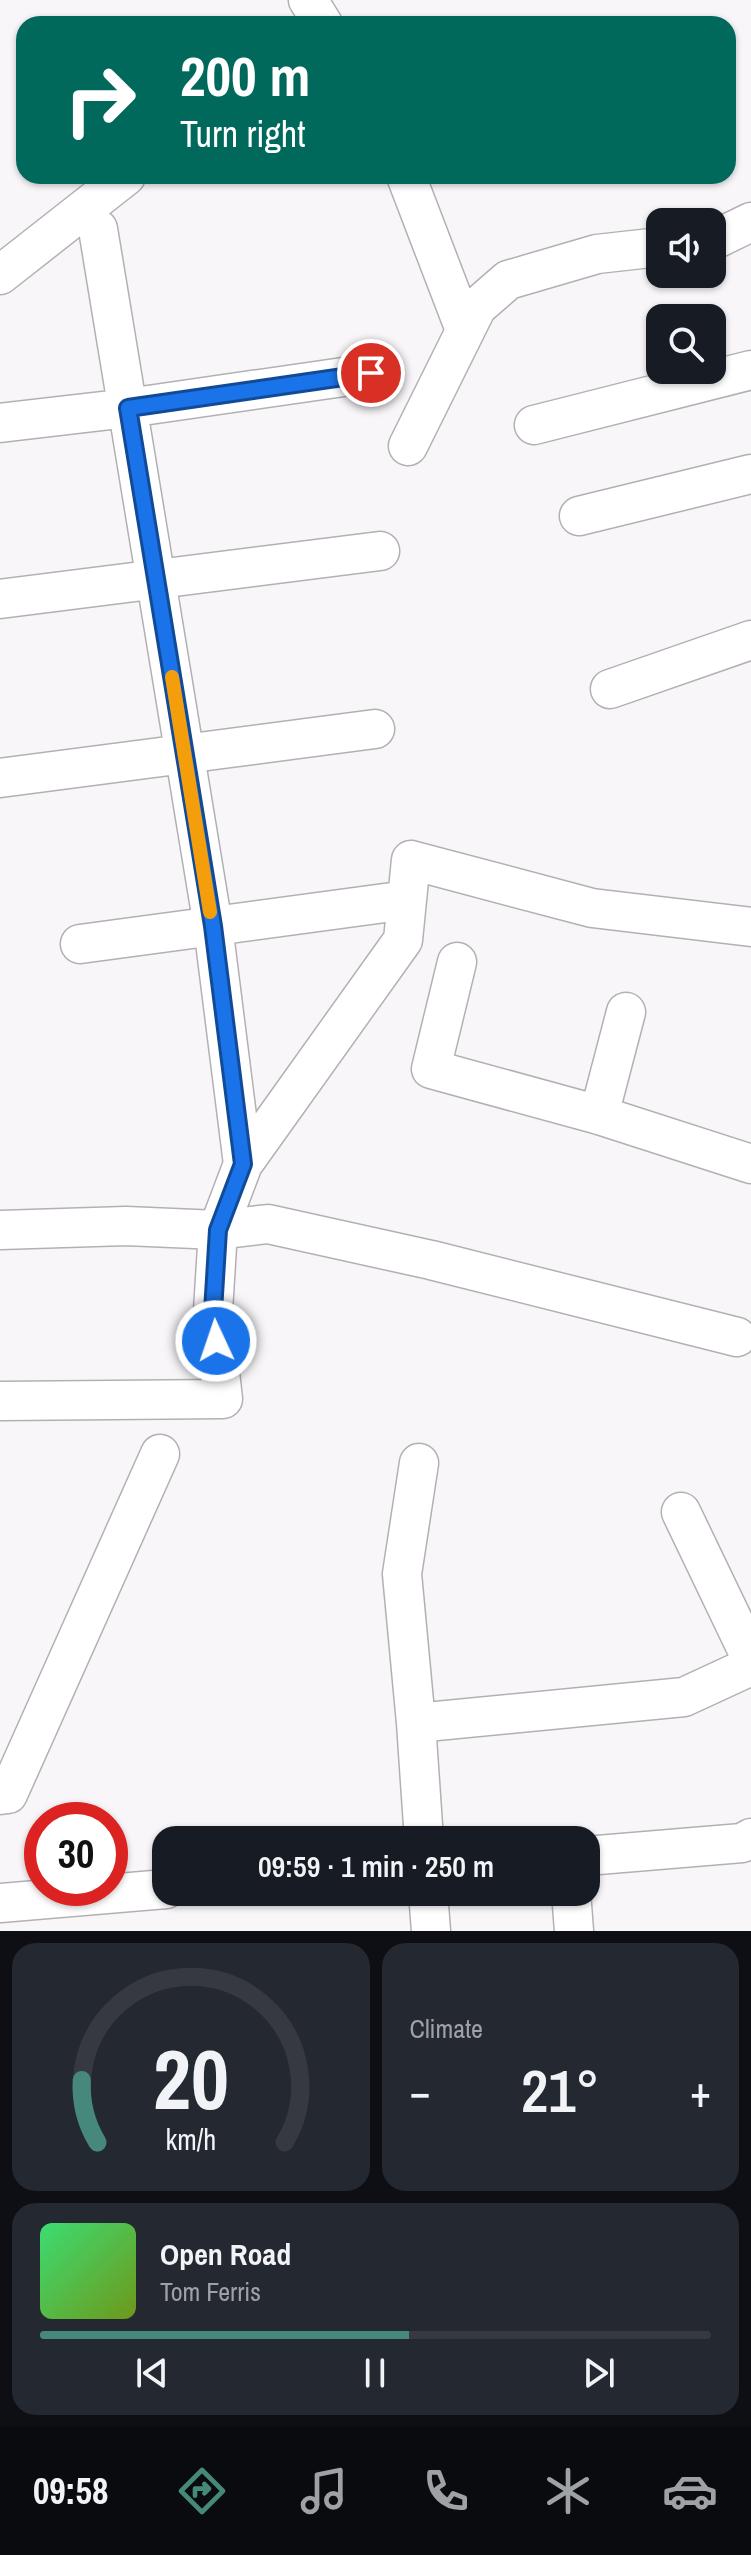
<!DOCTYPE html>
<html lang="en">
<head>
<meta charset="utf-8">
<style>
  :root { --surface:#171b24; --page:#242831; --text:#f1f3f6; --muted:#9ea1a6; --line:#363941; --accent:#46897b }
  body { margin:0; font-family:"Archivo Narrow",sans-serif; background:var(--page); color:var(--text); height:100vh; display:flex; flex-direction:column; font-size:30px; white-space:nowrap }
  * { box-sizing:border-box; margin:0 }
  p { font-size:26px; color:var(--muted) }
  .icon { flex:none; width:44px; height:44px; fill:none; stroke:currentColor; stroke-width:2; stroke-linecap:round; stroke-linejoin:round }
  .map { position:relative; height:1931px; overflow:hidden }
  .sheet { display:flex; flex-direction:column; gap:12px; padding:12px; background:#0d0f14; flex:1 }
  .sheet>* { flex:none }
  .banner { position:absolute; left:16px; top:16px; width:720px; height:168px; border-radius:24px; box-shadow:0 2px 6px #0004; background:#00695c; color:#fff; overflow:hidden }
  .fabs { position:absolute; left:646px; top:208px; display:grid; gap:16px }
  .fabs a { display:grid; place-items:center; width:80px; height:80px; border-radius:16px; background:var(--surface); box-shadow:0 2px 6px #0004; font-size:40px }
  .speed { position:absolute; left:24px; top:1802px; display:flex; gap:16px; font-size:40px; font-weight:700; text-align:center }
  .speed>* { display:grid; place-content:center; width:104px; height:104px; border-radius:50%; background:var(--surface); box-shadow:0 2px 6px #0004; line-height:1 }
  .speed .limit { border:12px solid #d22; background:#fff; color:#111 }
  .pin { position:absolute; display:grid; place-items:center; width:68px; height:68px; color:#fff; margin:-34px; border:4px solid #fff; border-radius:50%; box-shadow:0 2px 8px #0007 }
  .me { position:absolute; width:88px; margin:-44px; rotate:357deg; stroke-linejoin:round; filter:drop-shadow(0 0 6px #0008) }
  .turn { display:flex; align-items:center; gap:28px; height:168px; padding:0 32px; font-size:36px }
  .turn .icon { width:104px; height:104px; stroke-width:2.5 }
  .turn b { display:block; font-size:56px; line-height:68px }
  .big { font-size:60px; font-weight:600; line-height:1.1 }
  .sheet .widget { flex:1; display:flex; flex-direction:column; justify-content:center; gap:12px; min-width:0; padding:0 28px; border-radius:24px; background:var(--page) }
  .sheet .dial { align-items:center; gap:0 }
  .dial svg { height:208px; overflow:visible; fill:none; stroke:var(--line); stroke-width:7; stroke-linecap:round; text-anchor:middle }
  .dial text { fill:var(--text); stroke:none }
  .song { display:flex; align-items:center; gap:24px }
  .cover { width:96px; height:96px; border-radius:12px; background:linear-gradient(135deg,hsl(140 70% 55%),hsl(80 70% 35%)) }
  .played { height:8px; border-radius:4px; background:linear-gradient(90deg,var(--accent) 55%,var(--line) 55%) }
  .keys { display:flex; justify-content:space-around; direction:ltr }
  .heat { display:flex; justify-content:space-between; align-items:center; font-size:44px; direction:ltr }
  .sheet .tiles { flex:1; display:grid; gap:12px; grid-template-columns:1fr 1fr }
  .widget:last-child { grid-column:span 2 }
  .trip { position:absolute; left:152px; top:1826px; width:448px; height:80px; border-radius:24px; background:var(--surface); box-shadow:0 2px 6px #0004; font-weight:600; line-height:80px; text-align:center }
  .menu { display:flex; height:128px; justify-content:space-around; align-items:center; background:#090b0e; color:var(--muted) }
  .menu .icon { width:56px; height:56px }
  .menu .on { color:var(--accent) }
  .menu b { font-size:36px; color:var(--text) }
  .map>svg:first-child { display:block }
</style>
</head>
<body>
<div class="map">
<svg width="751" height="1931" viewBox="0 0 751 1931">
  <rect width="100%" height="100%" fill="#f9f6fa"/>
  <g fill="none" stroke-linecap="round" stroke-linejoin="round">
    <defs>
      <path id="minor" d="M308 0 323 24
        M406 176 465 330
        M712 241 751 222
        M0 275 126 176
        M0 423 128 408 371 373
        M534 425 751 370
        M408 446 477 307 508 280 597 254 660 247
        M579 516 751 474
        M0 599 380 551
        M610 689 751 640
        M0 778 375 729
        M80 944 407 900
        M457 962 431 1069 599 1115 751 1164
        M599 1115 626 1012
        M243 1164 403 940 411 860 592 908 751 927
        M0 1230 126 1226 218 1230 268 1224 431 1260 737 1337
        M0 1401 223 1399 213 1311 218 1230 243 1164 213 926 98 229
        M419 1463 402 1574 416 1723 424 1840
        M681 1512 751 1658
        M416 1723 684 1697 751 1666
        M0 1795 8 1794 160 1454
        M586 1856 742 1843 751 1838
        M428 1892 431 1931
        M571 1892 574 1931
        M0 1903 166 1889"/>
    </defs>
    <use href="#minor" stroke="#b3b0b4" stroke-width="41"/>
    <use href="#minor" stroke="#fff" stroke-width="38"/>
  </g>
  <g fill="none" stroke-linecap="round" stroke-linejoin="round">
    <defs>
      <path id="route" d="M216 1341 213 1311 218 1230 243 1164 213 926 128 408 371 373"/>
    </defs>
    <use href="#route" stroke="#114b97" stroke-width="20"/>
    <use href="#route" stroke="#1a73e8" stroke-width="14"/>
    <path stroke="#f59e0b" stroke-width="14" d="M172 677 210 912"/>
  </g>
</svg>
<div class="fabs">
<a><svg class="icon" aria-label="sound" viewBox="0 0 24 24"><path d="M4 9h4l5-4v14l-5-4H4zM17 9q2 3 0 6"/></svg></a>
<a><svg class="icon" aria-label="search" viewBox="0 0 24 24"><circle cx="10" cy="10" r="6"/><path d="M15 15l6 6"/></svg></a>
</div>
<div class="speed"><div class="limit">30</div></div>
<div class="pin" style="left:371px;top:373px;background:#d93025"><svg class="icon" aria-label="arrive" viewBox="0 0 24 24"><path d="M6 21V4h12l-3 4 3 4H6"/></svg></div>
<svg class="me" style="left:216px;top:1341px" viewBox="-20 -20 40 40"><circle r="17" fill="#1a73e8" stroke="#fff" stroke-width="3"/><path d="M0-11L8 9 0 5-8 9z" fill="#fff"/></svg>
<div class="trip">09:59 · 1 min · 250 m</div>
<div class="banner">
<div class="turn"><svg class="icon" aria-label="right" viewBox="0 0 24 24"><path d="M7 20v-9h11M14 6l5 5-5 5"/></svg><div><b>200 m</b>Turn right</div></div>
</div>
</div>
<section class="sheet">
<div class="tiles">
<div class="widget dial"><svg viewBox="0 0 100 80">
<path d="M14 69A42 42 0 1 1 86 69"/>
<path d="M14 69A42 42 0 0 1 8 45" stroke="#46897b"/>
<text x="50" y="56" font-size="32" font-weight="700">20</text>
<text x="50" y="72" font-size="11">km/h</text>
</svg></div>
<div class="widget"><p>Climate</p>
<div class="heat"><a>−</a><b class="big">21°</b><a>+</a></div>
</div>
<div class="widget">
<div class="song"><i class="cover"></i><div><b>Open Road</b><p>Tom Ferris</p></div></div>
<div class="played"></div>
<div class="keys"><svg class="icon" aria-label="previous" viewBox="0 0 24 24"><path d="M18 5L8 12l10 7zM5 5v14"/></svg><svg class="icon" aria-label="pause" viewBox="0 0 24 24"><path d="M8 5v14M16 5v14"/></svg><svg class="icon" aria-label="next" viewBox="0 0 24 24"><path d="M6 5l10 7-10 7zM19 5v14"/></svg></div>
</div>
</div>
</section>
<nav class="menu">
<b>09:58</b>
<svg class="icon on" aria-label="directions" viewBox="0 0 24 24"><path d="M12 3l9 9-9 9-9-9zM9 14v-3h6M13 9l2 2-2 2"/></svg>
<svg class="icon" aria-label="music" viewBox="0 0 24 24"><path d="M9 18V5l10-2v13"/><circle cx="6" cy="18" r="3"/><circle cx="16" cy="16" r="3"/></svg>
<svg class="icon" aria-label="phone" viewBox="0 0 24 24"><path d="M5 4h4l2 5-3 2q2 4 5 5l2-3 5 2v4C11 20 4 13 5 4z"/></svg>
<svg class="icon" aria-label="climate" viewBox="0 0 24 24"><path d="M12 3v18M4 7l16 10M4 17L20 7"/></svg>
<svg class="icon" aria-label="car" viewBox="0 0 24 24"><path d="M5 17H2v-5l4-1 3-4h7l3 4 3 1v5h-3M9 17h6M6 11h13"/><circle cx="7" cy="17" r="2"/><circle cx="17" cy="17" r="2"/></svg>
</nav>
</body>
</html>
